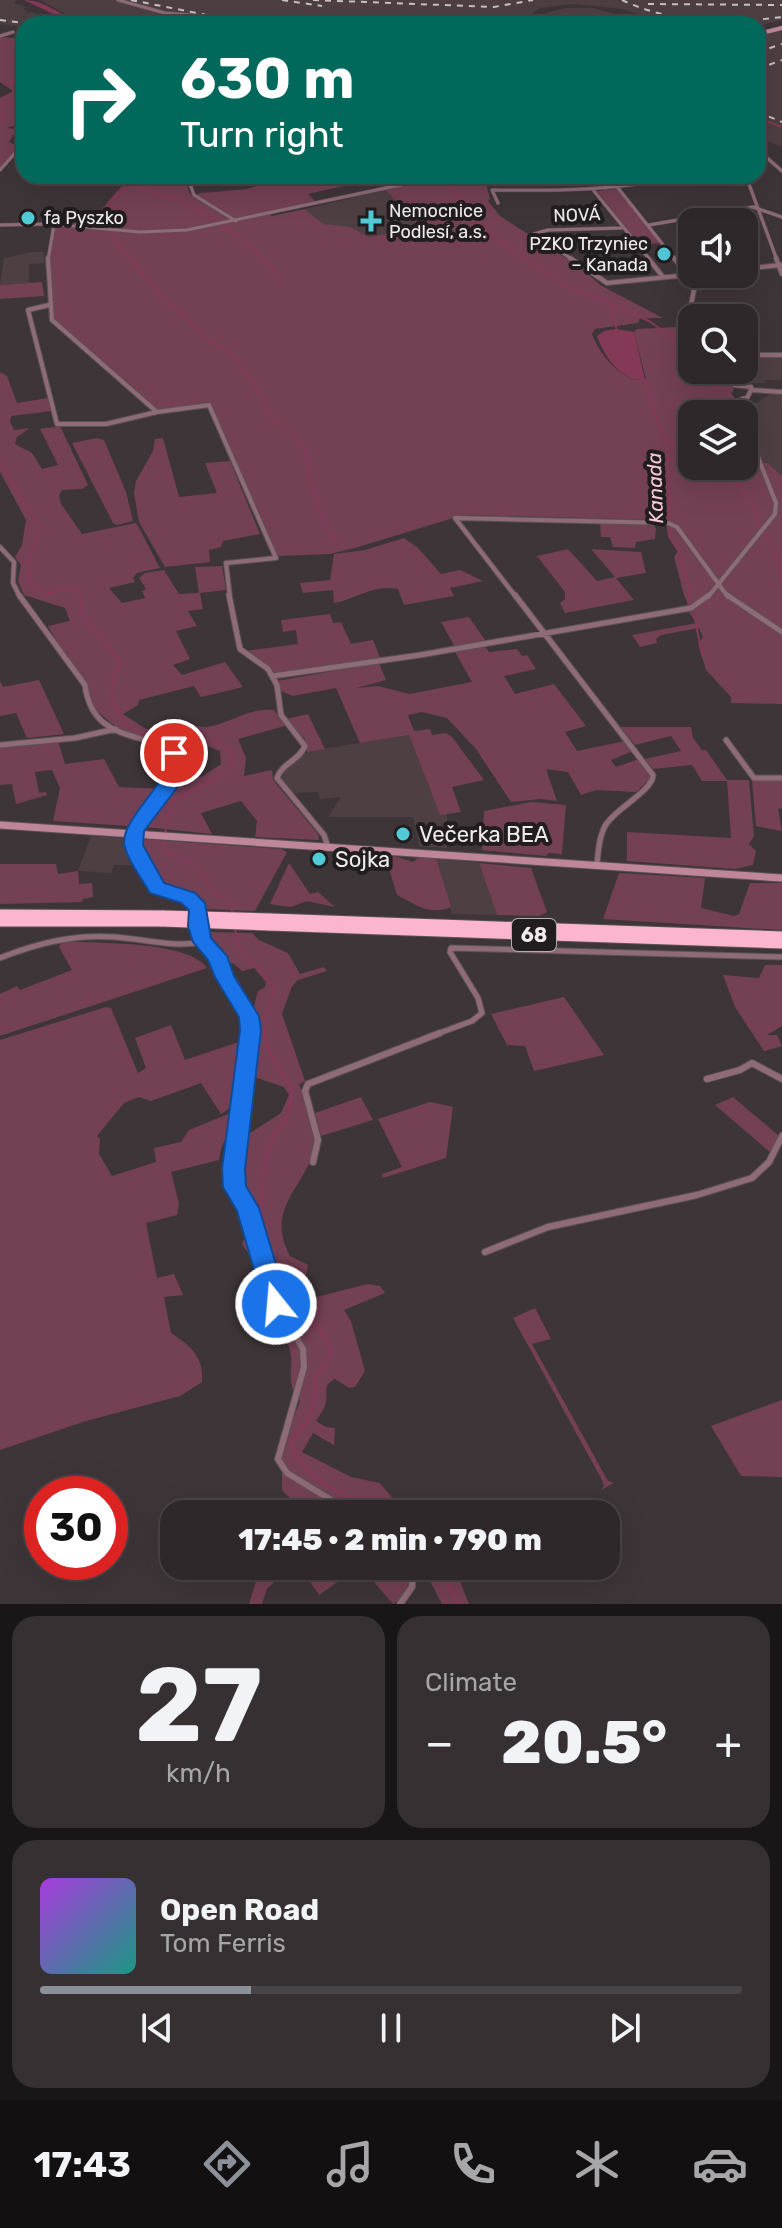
<!DOCTYPE html>
<html lang="en">
<head>
<meta charset="utf-8">
<style>
  :root { --surface:#2e282a; --page:#363032; --text:#f1f3f6; --muted:#a7a6a8; --line:#494447; --accent:#8c9099 }
  body { margin:0; font-family:Rubik,sans-serif; background:var(--page); color:var(--text); height:100vh; display:flex; flex-direction:column; font-size:30px; white-space:nowrap }
  * { box-sizing:border-box; margin:0 }
  p { font-size:26px; color:var(--muted) }
  .icon { flex:none; width:44px; height:44px; fill:none; stroke:currentColor; stroke-width:2; stroke-linecap:round; stroke-linejoin:round }
  .map { position:relative; height:1604px; overflow:hidden }
  .side { display:flex; flex-direction:column; gap:12px; padding:12px; background:#191617; flex:1 }
  .side>* { flex:none }
  .top-card { position:absolute; left:16px; top:16px; width:750px; height:168px; border-radius:24px; box-shadow:0 8px 32px #0002,0 0 0 2px var(--line); background:#00695c; color:#fff; overflow:hidden }
  .controls { position:absolute; left:678px; top:208px; display:grid; gap:16px }
  .controls a { display:grid; place-items:center; width:80px; height:80px; border-radius:16px; background:var(--surface); box-shadow:0 8px 32px #0002,0 0 0 2px var(--line); font-size:40px }
  .speed { position:absolute; left:24px; top:1476px; display:flex; gap:16px; font-size:40px; font-weight:700; text-align:center }
  .speed>* { display:grid; place-content:center; width:104px; height:104px; border-radius:50%; background:var(--surface); box-shadow:0 8px 32px #0002,0 0 0 2px var(--line); line-height:1 }
  .speed .limit { border:12px solid #d22; background:#fff; color:#111 }
  .pin { position:absolute; display:grid; place-items:center; width:68px; height:68px; color:#fff; margin:-34px; border:4px solid #fff; border-radius:50%; box-shadow:0 2px 8px #0007 }
  .me { position:absolute; width:88px; margin:-44px; rotate:343deg; stroke-linejoin:round; filter:drop-shadow(0 0 6px #0008) }
  .turn { display:flex; align-items:center; gap:28px; height:168px; padding:0 32px; font-size:36px }
  .turn .icon { width:104px; height:104px; stroke-width:2.5 }
  .turn b { display:block; font-size:56px; line-height:68px }
  .big { font-size:60px; font-weight:800; line-height:1.1 }
  .side .widget { flex:1; display:flex; flex-direction:column; justify-content:center; gap:12px; min-width:0; padding:0 28px; border-radius:24px; background:var(--page) }
  .side .dial { align-items:center; gap:0 }
  .dial b { font-size:104px; line-height:1 }
  .song { display:flex; align-items:center; gap:24px }
  .cover { width:96px; height:96px; border-radius:12px; background:linear-gradient(135deg,hsl(280 70% 55%),hsl(170 70% 35%)) }
  .played { height:8px; border-radius:4px; background:linear-gradient(90deg,var(--accent) 30%,var(--line) 30%) }
  .keys { display:flex; justify-content:space-around; direction:ltr }
  .heat { display:flex; justify-content:space-between; align-items:center; font-size:44px; direction:ltr }
  .side .tiles { flex:1; display:grid; gap:12px; grid-template-columns:1fr 1fr }
  .widget:last-child { grid-column:span 2 }
  .trip { position:absolute; left:160px; top:1500px; width:460px; height:80px; border-radius:24px; background:var(--surface); box-shadow:0 8px 32px #0002,0 0 0 2px var(--line); font-weight:800; line-height:80px; text-align:center }
  .tab-bar { display:flex; height:128px; justify-content:space-around; align-items:center; background:#121011; color:var(--muted) }
  .tab-bar .icon { width:56px; height:56px }
  .tab-bar .active { color:var(--accent) }
  .tab-bar b { font-size:36px; color:var(--text) }
  .map>svg:first-child { display:block }
</style>
</head>
<body>
<div class="map">
<svg width="782" height="1604" viewBox="0 0 782 1604">
  <rect width="100%" height="100%" fill="#3e3538"/>
  <path fill="#4e3f43" d="M0 0H16L14 3 26 7 23 10 27 11 26 13 32 12 45 18 41 21H25L47 24H24V27L0 24Z
    M40 0H782V20L758 26 668 24 623 9 573 4 540 8 516 24H212L166 20 105 23 78 21Z
    M565 8H593L651 24H530L546 13Z
    M782 30V147L758 137V35Z
    M386 190 431 227 348 247 305 209Z
    M32 252H44V263L29 264V283L0 285 4 258Z
    M782 355V380H765V383H734L728 370H744V356Z
    M771 393 782 394V476L772 466 760 463 743 414 742 404 757 403Z
    M409 735 440 814H447V848L419 846 413 817H328L341 797 320 799 318 792 295 793 288 790 280 778 286 765 310 751Z
    M91 836 127 838 141 865H114L111 873 78 871Z
    M436 858 479 863 497 915 452 914Z"/>
  <path fill="#744054" d="M24 32V122L7 128 24 130V135H13L9 142 18 147 0 168V98L13 91 0 82V37L17 38Z
    M107 176H123L137 181 186 180 189 192 194 197H200L197 194 201 193 247 189 290 176H389L308 194 315 201 268 213 272 216 305 209 323 224 350 227 369 237 408 230 416 224 386 190 449 176H484L490 199 488 201 500 216 584 270 600 285 663 318H640L638 323 595 329 592 334C598 352 624 386 646 379L634 332 637 329 676 327 692 339V370H723L734 390 731 393 738 403 739 414H692V466H744V427L755 463H768L782 476V704L731 703V697L706 670 698 644 703 637 699 628 661 635 656 639 657 643 640 647 632 635 697 623 684 595 674 557 678 551 668 537 666 520 463 515 355 548 330 554 278 556 209 402 158 410 54 320C47 287 43 247 60 218L76 212H99C109 203 114 192 124 185L95 184 94 182Z
    M617 189 661 243 640 245 597 191Z
    M42 282 44 296 0 299V285Z
    M0 372 7 376 17 403 48 398 51 411 11 416 10 422 14 430 30 428 17 437 15 444 32 453 42 469 58 465 40 429 60 426 88 485 82 489 62 490 59 495 61 504 82 534 136 523 138 526 160 568 137 573 133 578 135 582 109 588 122 603 145 598 142 591 146 589 139 578 145 573 164 570 179 594 199 593 195 567 222 566 226 590 200 593 203 609 188 611 197 626 176 631 190 659 173 665 182 675 225 662 243 687 201 697 194 686 139 700 138 705 123 714 146 729 189 730V724C195 725 201 728 208 727 231 723 250 707 274 710L285 726 238 739 246 758 244 776 272 770 273 780 318 834 319 840 255 837 257 821 241 801 201 813 212 834 144 827 175 783 203 776 221 764 220 751 202 744 172 748 128 733 111 723 95 709 88 697 86 681 62 651 48 626 70 621 65 608 24 595 18 581 21 565 15 557 22 545 26 520 0 472Z
    M97 438 104 440 126 492 133 521 117 525 113 523 72 443Z
    M163 438 179 497 217 493 205 463 230 461 260 534 223 541 221 547 209 550 210 562 165 567 139 522 134 493 136 481 153 451 155 439Z
    M600 523 652 524 656 528 655 539 636 542 635 548 613 547 610 537H601Z
    M404 538 418 548 441 574 460 570 483 581 450 588 454 596 404 605 398 589C374 584 356 599 334 603L333 590 303 593 300 583 330 580 334 554 365 550Z
    M568 549 597 581 615 577 591 549 641 552 646 573 616 578 634 600 565 613 560 603 565 599V592L537 556Z
    M330 614 333 623 341 622 351 644 373 640 381 660 280 674C269 672 255 657 244 651L298 644 296 630 283 632 281 620Z
    M469 617 485 640 455 647 441 622Z
    M484 645 489 652 517 649 522 656 527 655 536 669 504 676 515 694 554 684 586 726 565 732 577 751 625 741 633 751 611 760 616 767 639 759 650 774 649 780 636 792 596 790 581 795 568 772 546 769 557 801 540 799 511 802 476 749 447 718 422 712 408 715 414 731 430 729 432 735 446 733 452 737 484 780 452 787 461 812 440 815 409 735 360 743 336 688 293 696 281 691 277 681 379 663 386 680 356 688 378 686 409 694 472 682 454 650Z
    M39 680 64 734 27 738 16 713 0 716V681L3 687Z
    M308 714 325 749 307 752 305 739 286 719Z
    M620 727H691L693 738 702 750H706L727 780H749L754 836 749 844 756 851 753 865 735 869 627 861V832L731 838 727 781H702L692 765 653 769 645 759 681 751 671 736 635 745Z
    M58 741 65 764 104 759 119 787 164 789 129 826 53 821 60 788 52 770 35 772 39 793 46 792 47 795 16 804 12 784 0 785V747Z
    M752 780 782 781V808L778 809 782 831 756 826Z
    M531 802 566 805 562 854 548 853 546 856 482 850 484 811Z
    M143 839 281 849 287 852 255 911 205 909C194 889 177 896 161 885 150 878 144 857 139 846Z
    M394 856 413 862 418 858H436L451 907C429 916 417 905 397 895L387 862Z
    M289 863 310 894 318 892 335 907 307 901 291 907 270 904Z
    M479 863 531 868 547 912 539 916 497 915Z
    M0 864H56L58 874 78 871 79 884 92 883 93 897 83 899 82 902 0 904Z
    M619 873 705 878 701 908 734 916 739 914 750 883H782V930L603 919Z
    M206 932 252 933 259 940 288 953 300 974 324 967 327 971 298 980 292 986 282 1014 305 1081 299 1085C307 1103 319 1131 313 1152 303 1189 265 1209 290 1256L308 1265 304 1287 317 1297 367 1284 380 1286 385 1293 344 1310 351 1321 365 1371 355 1387 349 1388 335 1379C322 1386 328 1390 326 1402 325 1408 320 1415 316 1421L326 1427 335 1428 334 1445 313 1433 302 1452 351 1477 380 1483 406 1514H305L282 1490V1448L300 1401C282 1380 298 1365 287 1342L292 1324 278 1303 270 1276 255 1263 242 1244 255 1214 238 1184 241 1139 281 1113 289 1095 284 1087 254 1077 248 1071 252 1014 258 991 265 987 266 982 254 968 242 971 233 963 224 965 220 952 206 938Z
    M62 941C97 944 187 940 207 968L0 1036V994L17 986 20 990 72 970 59 947Z
    M765 965H782V1026L767 1035H777L782 1046 764 1051 735 1007 723 975 759 978Z
    M564 997 604 1055 534 1071 525 1046 507 1045 491 1014Z
    M106 1007 111 1008 138 1073 146 1068 135 1038 171 1025 185 1060 245 1040C243 1067 249 1099 221 1114L201 1083 151 1101 139 1097 124 1103 97 1136 100 1139 99 1154 112 1176 156 1162 154 1148 181 1142 189 1130 233 1112 240 1115 236 1129C224 1136 221 1146 219 1160L171 1172 179 1204 177 1215 146 1223 157 1278 174 1274 183 1295 164 1297 171 1333C191 1346 204 1357 202 1382L180 1396 86 1421 0 1450V1040Z
    M361 1097 373 1120 321 1136 315 1113Z
    M733 1097 779 1136 771 1153 715 1105Z
    M430 1102 453 1107 446 1158 383 1178 382 1174 402 1167 378 1119Z
    M535 1308 551 1339 532 1344 608 1481 614 1483 601 1490 604 1486 602 1480 513 1318Z
    M782 1400V1477L741 1476 711 1426Z
    M256 1566H276L277 1579 267 1589 262 1604H249L257 1578Z
    M299 1566H360L319 1595Z
    M360 1566H454L469 1604H442L429 1579 409 1574C409 1588 406 1596 393 1604Z"/>
  <path fill="#853959" d="M24 0C46 0 59 16 81 22 122 32 169 13 212 24H74Z
    M616 329 634 332 645 380C621 382 604 356 597 336L604 331Z"/>
  <g fill="none" stroke-linecap="round" stroke-linejoin="round">
    <path stroke="#853959" stroke-width="2" d="M24 80 9 81 24 88
      M0 104 11 102 24 93
      M0 114 5 116 0 121
      M758 118 782 127
      M115 176 130 186 116 195 103 212 110 222 113 238 159 293 203 335 233 356 258 390 270 417 295 435 306 451 308 473 321 515 337 544
      M442 178 488 233 566 286 610 303 617 331
      M132 186 178 199 217 222
      M222 225 253 248 281 279
      M610 304 649 321 692 351
      M707 370 716 389
      M645 380 657 422 668 444 670 538 679 552 689 587 688 609 695 619 702 655
      M667 439 692 456
      M0 462 40 528 27 566 29 583C44 596 50 595 68 587L79 591 83 617 120 662C112 678 108 693 116 709 140 761 209 720 231 753L233 764 229 771 172 802 165 833
      M707 466 736 482 756 510 759 525 777 555 782 580
      M164 840 166 852 193 863 212 889 230 902 233 915
      M235 929 240 950 275 986 266 1018 265 1035"/>
    <path stroke="#853959" stroke-width="3" d="M265 1033 269 1052 292 1091C290 1101 290 1112 285 1121 282 1126 276 1130 274 1135 255 1178 258 1246 283 1285 299 1311 325 1323 331 1355L315 1378V1399L306 1422 290 1443C309 1484 344 1495 382 1514
      M439 1566 458 1604"/>
    <defs>
      <path id="street-far3" d="M118 0 165 13 305 24
        M601 16H611L621 21Z
        M621 21 625 24
        M0 36 13 32
        M758 150 782 171
        M0 170 24 143
        M187 176 194 195 236 221
        M597 176 606 188
        M746 176 777 260
        M618 188 675 260
        M594 191 650 260
        M498 203 492 190C556 191 616 191 679 176
        M0 225 50 224 140 232 187 230 443 176
        M649 225 753 207 782 217
        M534 234 573 260
        M534 234 548 230 621 228
        M48 260 54 225"/>
      <path id="street-far2" d="M48 258 52 320 157 412 209 405 276 558 226 563 230 597
        M570 258 607 283 698 274
        M648 258 663 277
        M674 258 695 285 687 325 692 331
        M776 258 782 274
        M744 269 781 265
        M49 305 28 310 57 424H106L157 412
        M744 355H782
        M725 370 734 385 751 387V390L782 392
        M741 414 742 399 747 398 751 390
        M0 547 14 562 13 583 20 597
        M516 597 455 518 668 523 677 527 728 597
        M708 597 775 514 776 503 744 422"/>
      <path id="street-far1" d="M19 595 85 685C93 748 153 728 177 758L172 781 134 834V845L157 888 188 898 199 908V934L220 962 225 977 249 1016V1035
        M229 595 240 649 268 669 277 685 281 715 305 746C299 761 282 763 277 778L324 835 328 847
        M515 595 653 775C653 791 614 809 605 826 599 838 598 852 597 865
        M727 595 782 632
        M273 676 420 655 691 608 709 595
        M726 740 754 778H782
        M0 745 75 738 116 729
        M0 958C38 943 74 934 115 937 144 939 173 948 202 942
        M434 1035 472 1021 482 1013 478 998 450 952 451 948 782 957"/>
      <path id="street" d="M250 1033 234 1187 247 1208 276 1304 303 1349 304 1367 278 1459 287 1473 354 1514
        M707 1079 740 1070 752 1063 782 1079
        M313 1162 318 1140 305 1091 308 1084 440 1033
        M485 1252 548 1227 697 1195 752 1178 769 1162 782 1136
        M400 1604 412 1587 413 1566"/>
      <path id="secondary-far1" d="M758 34 782 28"/>
      <path id="secondary" d="M0 825 782 878"/>
      <path id="highway" d="M0 914 163 915
        M270 918 782 936
        M0 922H162
        M269 926 782 944"/>
    </defs>
    <use href="#street-far3" stroke="#5b5255" stroke-width="4"/>
    <use href="#street-far2" stroke="#5b5255" stroke-width="6"/>
    <use href="#street-far1" stroke="#5b5255" stroke-width="7"/>
    <use href="#street" stroke="#5b5255" stroke-width="8"/>
    <use href="#secondary-far1" stroke="#5b5255" stroke-width="5"/>
    <use href="#secondary" stroke="#5b5255" stroke-width="9"/>
    <use href="#highway" stroke="#5b5255" stroke-width="11"/>
    <use href="#street-far3" stroke="#8f6a77" stroke-width="3"/>
    <use href="#street-far2" stroke="#8f6a77" stroke-width="4"/>
    <use href="#street-far1" stroke="#8f6a77" stroke-width="5"/>
    <use href="#street" stroke="#8f6a77" stroke-width="6"/>
    <use href="#secondary-far1" stroke="#bf869a" stroke-width="4"/>
    <use href="#secondary" stroke="#bf869a" stroke-width="7"/>
    <use href="#highway" stroke="#fbb5ce" stroke-width="9"/>
    <path stroke="#c9c2c4" stroke-width="2" stroke-dasharray="6 6" stroke-linecap="butt" d="M131 0 212 16 234 24
      M282 0 322 6
      M313 0 494 7 533 0
      M622 0C673 24 727 24 782 17
      M648 4 782 5
      M0 20 32 24
      M758 52 782 44
      M758 69 782 60
      M758 112 782 122"/>
    <defs>
      <path id="highway-bridge" d="M163 915 270 918
        M162 922 269 926"/>
    </defs>
    <use href="#highway-bridge" stroke="#5b5255" stroke-width="11" stroke-linecap="butt"/>
    <use href="#highway-bridge" stroke="#fbb5ce" stroke-width="9"/>
  </g>
  <path fill="#1a73e8" stroke="#114b97" stroke-width="2" d="M174 747 180 749 187 763 179 785 144 831 143 845 164 883 195 893 205 903 211 938 227 956 234 976 259 1016 261 1030 245 1169 246 1186 259 1208 288 1304 284 1311 276 1314 267 1311 264 1304 237 1211 223 1187 222 1169 240 1030 239 1017 215 977 208 960 193 942 188 926 189 910 181 903 150 893C142 879 126 858 124 843 123 820 161 788 170 763L165 753Z"/>
  <g fill="#52cbd9" stroke="#221e1f" stroke-width="3">
    <circle cx="28" cy="218" r="8"/>
    <path d="M367 209h8v8h8v8h-8v8h-8v-8h-8v-8h8z"/>
    <circle cx="664" cy="254" r="8"/>
    <circle cx="403" cy="834" r="8"/>
    <circle cx="319" cy="859" r="8"/>
  </g>
  <g text-anchor="middle" stroke-width="8" stroke-linejoin="round" paint-order="stroke">
    <g font-size="18" fill="#f1ebed" stroke="#221e1f" text-anchor="start">
      <text x="389" y="217">Nemocnice<tspan x="389" dy="21">Podlesí, a.s.</tspan></text>
      <text x="44" y="224">fa Pyszko</text>
      <text x="648" y="250" text-anchor="end">PZKO Trzyniec<tspan x="648" dy="21">– Kanada</tspan></text>
    </g>
    <g font-size="18" fill="#f1ebed" stroke="#221e1f">
      <text transform="translate(577 215) rotate(-2)" y="6">NOVÁ</text>
    </g>
    <g font-size="20" font-style="italic" fill="#f7c9d8" stroke="#221e1f">
      <text transform="translate(655 488) rotate(-92)" y="7">Kanada</text>
    </g>
    <rect fill="#221e1f" stroke="#b3aeaf" stroke-width="2" x="512" y="919" width="44" height="32" rx="6"/>
    <g font-size="20" font-weight="bold" fill="#f1ebed">
      <text x="534" y="942">68</text>
    </g>
    <g font-size="22" fill="#f1ebed" stroke="#221e1f" text-anchor="start">
      <text x="419" y="842">Večerka BEA</text>
      <text x="335" y="867">Sojka</text>
    </g>
  </g>
</svg>
<div class="controls">
<a><svg class="icon" aria-label="sound" viewBox="0 0 24 24"><path d="M4 9h4l5-4v14l-5-4H4zM17 9q2 3 0 6"/></svg></a>
<a><svg class="icon" aria-label="search" viewBox="0 0 24 24"><circle cx="10" cy="10" r="6"/><path d="M15 15l6 6"/></svg></a>
<a><svg class="icon" aria-label="layers" viewBox="0 0 24 24"><path d="M12 4l9 5-9 5-9-5zM3 14l9 5 9-5"/></svg></a>
</div>
<div class="speed"><div class="limit">30</div></div>
<div class="pin" style="left:174px;top:753px;background:#d93025"><svg class="icon" aria-label="arrive" viewBox="0 0 24 24"><path d="M6 21V4h12l-3 4 3 4H6"/></svg></div>
<svg class="me" style="left:276px;top:1304px" viewBox="-20 -20 40 40"><circle r="17" fill="#1a73e8" stroke="#fff" stroke-width="3"/><path d="M0-11L8 9 0 5-8 9z" fill="#fff"/></svg>
<div class="trip">17:45 · 2 min · 790 m</div>
<div class="top-card">
<div class="turn"><svg class="icon" aria-label="right" viewBox="0 0 24 24"><path d="M7 20v-9h11M14 6l5 5-5 5"/></svg><div><b>630 m</b>Turn right</div></div>
</div>
</div>
<section class="side">
<div class="tiles">
<div class="widget dial"><b>27</b><p>km/h</p></div>
<div class="widget"><p>Climate</p>
<div class="heat"><a>−</a><b class="big">20.5°</b><a>+</a></div>
</div>
<div class="widget">
<div class="song"><i class="cover"></i><div><b>Open Road</b><p>Tom Ferris</p></div></div>
<div class="played"></div>
<div class="keys"><svg class="icon" aria-label="previous" viewBox="0 0 24 24"><path d="M18 5L8 12l10 7zM5 5v14"/></svg><svg class="icon" aria-label="pause" viewBox="0 0 24 24"><path d="M8 5v14M16 5v14"/></svg><svg class="icon" aria-label="next" viewBox="0 0 24 24"><path d="M6 5l10 7-10 7zM19 5v14"/></svg></div>
</div>
</div>
</section>
<nav class="tab-bar">
<b>17:43</b>
<svg class="icon active" aria-label="directions" viewBox="0 0 24 24"><path d="M12 3l9 9-9 9-9-9zM9 14v-3h6M13 9l2 2-2 2"/></svg>
<svg class="icon" aria-label="music" viewBox="0 0 24 24"><path d="M9 18V5l10-2v13"/><circle cx="6" cy="18" r="3"/><circle cx="16" cy="16" r="3"/></svg>
<svg class="icon" aria-label="phone" viewBox="0 0 24 24"><path d="M5 4h4l2 5-3 2q2 4 5 5l2-3 5 2v4C11 20 4 13 5 4z"/></svg>
<svg class="icon" aria-label="climate" viewBox="0 0 24 24"><path d="M12 3v18M4 7l16 10M4 17L20 7"/></svg>
<svg class="icon" aria-label="car" viewBox="0 0 24 24"><path d="M5 17H2v-5l4-1 3-4h7l3 4 3 1v5h-3M9 17h6M6 11h13"/><circle cx="7" cy="17" r="2"/><circle cx="17" cy="17" r="2"/></svg>
</nav>
</body>
</html>
